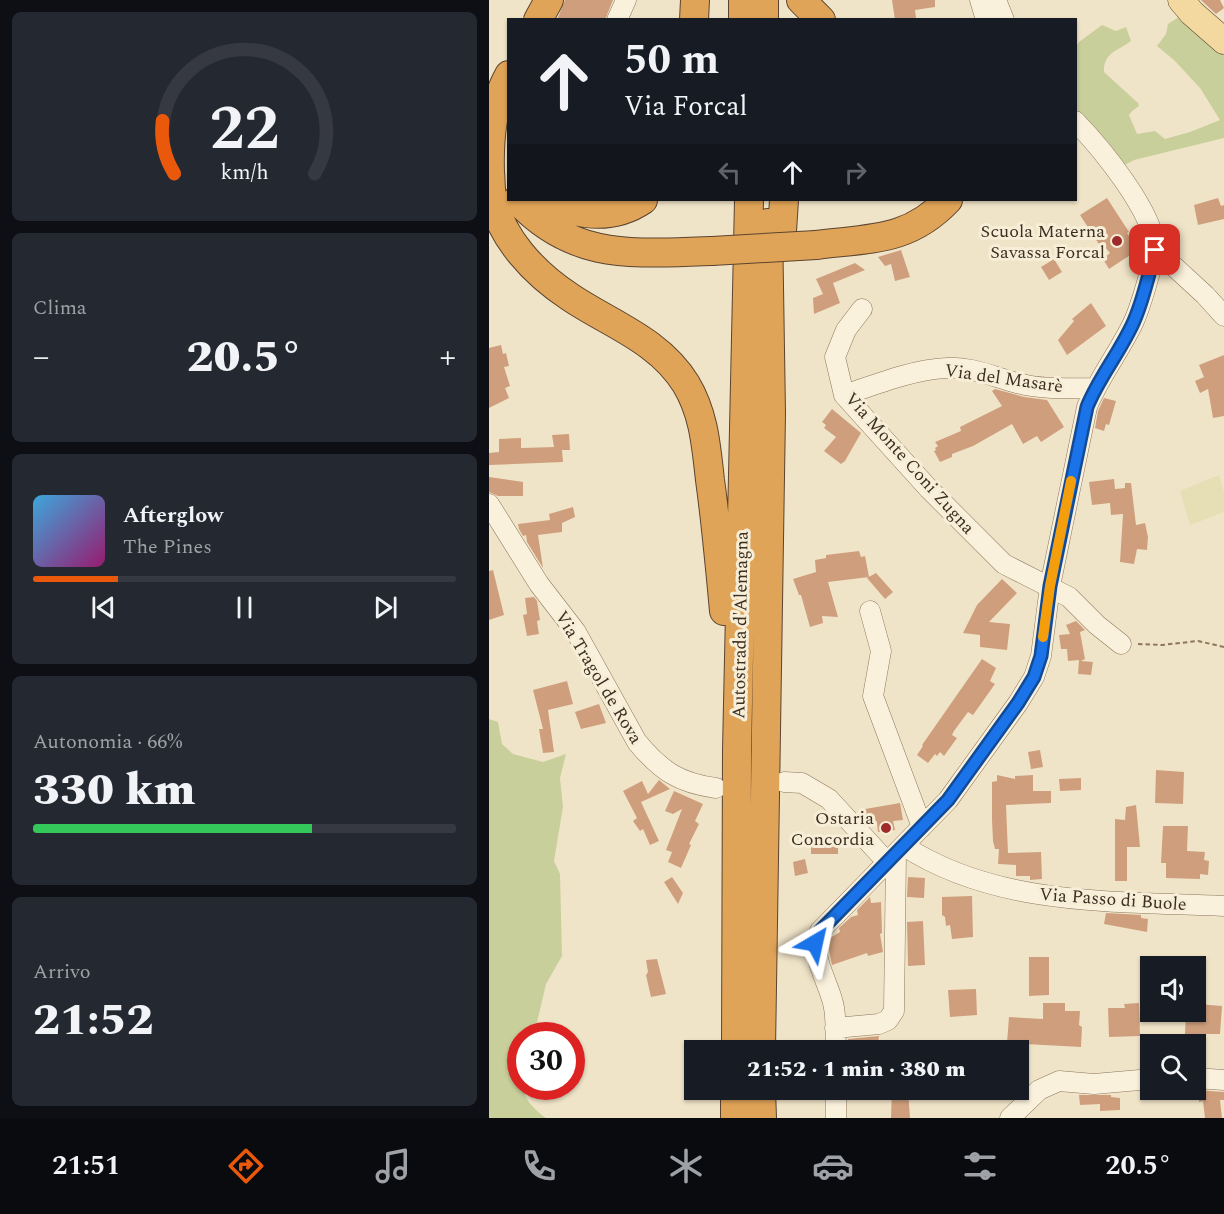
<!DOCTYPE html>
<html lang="it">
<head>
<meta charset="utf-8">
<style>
  :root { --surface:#171b24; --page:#242831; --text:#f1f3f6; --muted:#9ea1a6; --line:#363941; --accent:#ea580c }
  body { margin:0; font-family:Spectral,serif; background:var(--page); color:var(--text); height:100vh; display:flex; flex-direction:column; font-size:22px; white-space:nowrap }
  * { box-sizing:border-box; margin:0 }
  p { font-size:20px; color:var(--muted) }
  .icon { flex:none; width:33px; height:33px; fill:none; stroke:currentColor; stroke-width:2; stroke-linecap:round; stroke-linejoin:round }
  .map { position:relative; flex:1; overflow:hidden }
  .sheet { display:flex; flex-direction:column; gap:12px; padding:12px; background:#0d0f14; width:489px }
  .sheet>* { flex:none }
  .banner { position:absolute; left:18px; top:18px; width:570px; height:183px; border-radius:0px; box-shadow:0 2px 4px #0004; background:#171b24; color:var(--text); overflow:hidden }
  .buttons { position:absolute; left:651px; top:956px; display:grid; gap:12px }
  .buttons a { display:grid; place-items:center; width:66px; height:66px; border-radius:0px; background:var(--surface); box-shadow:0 2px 4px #0004; font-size:30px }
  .speed { position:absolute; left:18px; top:1022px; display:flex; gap:12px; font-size:30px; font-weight:700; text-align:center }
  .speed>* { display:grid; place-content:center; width:78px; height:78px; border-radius:50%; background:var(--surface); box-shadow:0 2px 4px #0004; line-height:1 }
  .speed .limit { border:9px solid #d22; background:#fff; color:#111 }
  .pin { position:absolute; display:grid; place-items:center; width:51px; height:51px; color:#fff; margin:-26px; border-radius:12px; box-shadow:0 3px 9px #0006 }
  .me { position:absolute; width:66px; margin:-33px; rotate:36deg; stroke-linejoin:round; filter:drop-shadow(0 0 4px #0008) }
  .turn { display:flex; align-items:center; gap:21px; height:126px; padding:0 18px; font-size:27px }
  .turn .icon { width:78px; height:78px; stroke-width:2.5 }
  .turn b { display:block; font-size:42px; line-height:51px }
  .lanes { display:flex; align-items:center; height:57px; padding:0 18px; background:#0003; justify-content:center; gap:30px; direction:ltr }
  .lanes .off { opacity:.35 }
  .big { font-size:45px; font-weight:800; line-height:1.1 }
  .sheet .tile { flex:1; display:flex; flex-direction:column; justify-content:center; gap:9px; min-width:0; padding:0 21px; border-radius:9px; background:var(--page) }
  .sheet .dial { align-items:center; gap:0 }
  .dial svg { height:156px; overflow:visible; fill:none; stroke:var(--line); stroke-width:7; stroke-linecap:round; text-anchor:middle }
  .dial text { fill:var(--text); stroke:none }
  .song { display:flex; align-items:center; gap:18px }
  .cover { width:72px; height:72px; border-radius:9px; background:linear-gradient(135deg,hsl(200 70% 55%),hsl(320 70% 35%)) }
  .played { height:6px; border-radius:3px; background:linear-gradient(90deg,var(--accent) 20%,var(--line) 20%) }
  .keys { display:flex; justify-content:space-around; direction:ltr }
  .heat { display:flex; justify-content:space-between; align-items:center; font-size:33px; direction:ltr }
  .charge { height:9px; border-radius:4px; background:linear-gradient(90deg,#34c759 66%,var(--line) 0) }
  .trip { position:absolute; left:195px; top:1040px; width:345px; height:60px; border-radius:0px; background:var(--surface); box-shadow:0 2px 4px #0004; font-weight:800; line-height:60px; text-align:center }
  .menu { display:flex; height:96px; justify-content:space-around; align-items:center; background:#090b0e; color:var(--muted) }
  .menu .icon { width:42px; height:42px }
  .menu .on { color:var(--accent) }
  .menu b { font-size:27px; color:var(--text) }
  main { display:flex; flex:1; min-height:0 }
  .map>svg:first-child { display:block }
</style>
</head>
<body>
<main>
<section class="sheet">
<div class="tile dial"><svg viewBox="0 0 100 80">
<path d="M14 69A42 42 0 1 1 86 69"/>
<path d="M14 69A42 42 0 0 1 8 42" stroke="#ea580c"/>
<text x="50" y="56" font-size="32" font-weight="700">22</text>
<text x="50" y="72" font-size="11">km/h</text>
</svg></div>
<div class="tile"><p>Clima</p>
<div class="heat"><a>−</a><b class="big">20.5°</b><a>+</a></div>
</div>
<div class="tile">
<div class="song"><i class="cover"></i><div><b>Afterglow</b><p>The Pines</p></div></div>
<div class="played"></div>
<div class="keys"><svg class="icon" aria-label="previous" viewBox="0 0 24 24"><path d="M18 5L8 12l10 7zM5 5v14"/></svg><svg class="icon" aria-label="pause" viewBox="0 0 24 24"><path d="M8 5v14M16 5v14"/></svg><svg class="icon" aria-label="next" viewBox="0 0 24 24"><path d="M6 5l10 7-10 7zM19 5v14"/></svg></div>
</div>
<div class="tile"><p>Autonomia · 66%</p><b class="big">330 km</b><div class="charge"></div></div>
<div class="tile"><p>Arrivo</p><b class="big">21:52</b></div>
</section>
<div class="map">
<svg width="735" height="1118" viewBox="0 0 735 1118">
  <rect width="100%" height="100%" fill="#f0e4c8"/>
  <path fill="#e6deb5" d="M730 475 735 492V512L701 525 691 491Z"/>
  <path fill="#c9cf9b" d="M690 17 735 55V138L645 160 630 168 601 126 587 111 586 48 590 42 613 25 627 31 637 27 642 41C631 50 614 52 615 72L649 103 650 106 643 111 640 115 648 134 666 131 676 139 701 132 731 120 711 88 685 60 668 46 677 34 679 24Z
    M0 719 9 722 13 744 24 754 54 762 77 754 71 778 74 807 65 861 71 874 73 956 57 984 45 1035H32V1086H34C34 1099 47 1111 57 1118H0Z"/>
  <path fill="#cf9f7d" d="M76 0H124L116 20H68Z
    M403 0H446V7L426 10 427 18 406 20Z
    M712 0H731L735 8 727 14Z
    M618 198 640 232 638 233 649 250 620 269 614 259 621 253 616 247 613 249 591 215Z
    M729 198 732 206 735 205V219L709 225 705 205Z
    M412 250 421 277 406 281 402 264 396 266 389 257Z
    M565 259 573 272 560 280 552 267Z
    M366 263 376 270 344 283 351 303 325 314 324 298 334 294 327 279Z
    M602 303 617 326 578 355 569 340 585 321 583 319Z
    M12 345 14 354 17 353 20 366 15 367 21 386 16 388 20 398 0 408V348Z
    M735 355V416L724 418 719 389 711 393 706 381 715 377 710 365Z
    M506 389 535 397 558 400 575 427 552 442 548 436 534 444 523 424 484 446 463 454V457L451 462 445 451 447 450 446 448 449 446 446 442 472 431 471 427 513 406 503 391Z
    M615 398 627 401 620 425 617 424 615 431 606 428 609 411Z
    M343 409 372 433 356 461 352 464 335 451 347 437 335 428 337 425 333 422Z
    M80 434 81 450H73L74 462 0 465V453L10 452V439L32 438V448L65 447 63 435Z
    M0 477 34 482V496H9L0 492Z
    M625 479 626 489 636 488V483H642L647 525 656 523 659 537 658 550 648 549 645 564 631 562 634 514 622 515 621 503 603 505 600 482Z
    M84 507 86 517 73 523V532L49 535 54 568 38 542 37 535 34 536 30 529 29 524 61 520 60 514Z
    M370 551 372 557 376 556 380 577 339 582 349 617 333 616 334 623 321 627 312 595H310L304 579 327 572 326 560 337 558V555Z
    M4 570 15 615 0 620V571Z
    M387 573 404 592 396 599 378 578Z
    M513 579 528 593 500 622 521 624 518 650 491 647V635L474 633 488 605Z
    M45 597 48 601 51 620 48 621 50 634 38 636 34 615 38 614 36 598Z
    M587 621 596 630 591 632 596 659 592 661 604 662 602 675 589 674 590 660 579 661 578 649H572L570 635 581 634 577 625Z
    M493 659 507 668 501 681 506 684 484 715 479 712 465 731 463 735 468 738 455 756 451 752 448 756 446 754 439 763 428 755 434 746 433 745Z
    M78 681 84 704 59 710 65 752 54 753 50 729H54L44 690Z
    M110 704 117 723 92 729 86 712Z
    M551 750 554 767 542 769 539 752Z
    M667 770 695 772 694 804 666 803Z
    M508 775 526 779V776L544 775V791H562V803L517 805 519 853 552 852 553 879 541 880V876H527V865L509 864 510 849H506L504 841 503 820V782L508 781Z
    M592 778V790L571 791 570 779Z
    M170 780 181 789 152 802 170 841 161 845 154 829 151 831 144 821 148 818 134 791 153 781 159 794Z
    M185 791 214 804 206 821 210 824 200 844 202 845 192 868 179 862 183 852 177 850 193 809 184 814 176 811Z
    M411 803 414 820 404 821 406 830 389 832 388 823H379L370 814H377L376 809Z
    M647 805 651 847H638V881H626V819L636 820 637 807Z
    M674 826H699L698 851 716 852 715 860 720 861 719 875 711 874V879L677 878V863H672Z
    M322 837H349V854H322Z
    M316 859 319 873 306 876 304 862Z
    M183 877 194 893 189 904 175 882Z
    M419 877 436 878 435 898 418 897Z
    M483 896 484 937 463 939 461 925 457 926 456 917 453 915V897Z
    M381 897 382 903 392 902 393 933 391 934 394 952 379 956 378 953 343 965 340 950 341 938 351 932 350 928 362 917 369 915 368 910Z
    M617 913 652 915V918L659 919 658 932 615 924Z
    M434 921 436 965 419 966 418 922Z
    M540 957H560V995L540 996Z
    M168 959 177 994 162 997 157 975 159 972 157 960Z
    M487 989 488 1015 461 1017 459 990Z
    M554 1003H576V1011H591L590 1025 593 1027 592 1047 518 1043 520 1017 554 1019Z
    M650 1003 651 1036 620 1037 619 1008H636L635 1004Z
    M709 1004 733 1006 731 1034H696L697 1011H706V1007H709Z
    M390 1036 388 1050 359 1048V1039Z
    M403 1089H419L421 1118H402Z
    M706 1090 735 1092V1100H731L733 1118H716L714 1101 710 1102V1096H706Z
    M590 1095H622V1097L631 1098V1110L611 1111V1104L591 1105Z"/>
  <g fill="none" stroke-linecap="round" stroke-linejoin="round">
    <defs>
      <path id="minor" d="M491 0 497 20
        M507 0 515 20
        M128 20 137 0
        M667 250 716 295 735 316
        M373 309 357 330 346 357 355 395 440 489 515 564 580 597 608 625 632 644
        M355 395C388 384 422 370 457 368 482 366 505 377 528 383 553 390 580 388 606 388
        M0 504 50 584 87 632 148 742C172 771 190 783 227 788
        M381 611 392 651 384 696 433 827
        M295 782 313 783 340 799 398 862
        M415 846C509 907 627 901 735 906
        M346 1028 390 1024 399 1020 405 1011 407 854
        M347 1050C346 1035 348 1018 344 1003 339 981 319 952 331 931L459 800 529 703 545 677 552 656 561 586 598 407C610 377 631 351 645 321 655 298 660 274 667 250 664 211 613 149 586 121
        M706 1078 735 1080
        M347 1089V1118
        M521 1118 550 1090 570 1081 605 1084 662 1079"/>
      <path id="major" d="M692 0 703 13 735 41"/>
      <path id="highway" d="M254 0V20
        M275 0V20
        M312 0 332 20
        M49 20 60 0
        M205 20 206 0
        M20 75C3 106 0 137 1 172 2 179 1 187 3 195 11 238 46 274 81 297 121 324 170 340 197 384 215 414 217 445 221 480 227 523 231 567 235 611
        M28 200C86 262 146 253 223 251
        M55 200C87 215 123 221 154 200
        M327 245C381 238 419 242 459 200
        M292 247 295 200
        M247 1050 248 749 260 200
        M272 1050 282 413 279 223
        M272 1089 273 1118
        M246 1118V1089"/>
    </defs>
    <use href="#minor" stroke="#8d765c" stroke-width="21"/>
    <use href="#major" stroke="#5b4430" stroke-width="27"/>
    <use href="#highway" stroke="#5b4430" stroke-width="30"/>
    <path stroke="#8d765c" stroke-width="2" stroke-dasharray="4.5 3" stroke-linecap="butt" d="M649 644 673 645 709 641 735 647"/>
    <use href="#minor" stroke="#faf1dc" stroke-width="20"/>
    <use href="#major" stroke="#f3d9a0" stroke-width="26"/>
    <use href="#highway" stroke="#e0a458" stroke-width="28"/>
    <defs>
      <path id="highway-bridge" d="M223 251 327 245"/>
    </defs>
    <use href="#highway-bridge" stroke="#5b4430" stroke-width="30" stroke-linecap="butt"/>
    <use href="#highway-bridge" stroke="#e0a458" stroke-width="28"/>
  </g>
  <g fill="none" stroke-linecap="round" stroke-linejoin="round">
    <defs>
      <path id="route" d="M326 943 331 931 459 800 529 703 545 677 552 656 561 586 598 407C610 377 632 351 645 321 655 298 660 274 666 250"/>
    </defs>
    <use href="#route" stroke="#114b97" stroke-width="15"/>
    <use href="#route" stroke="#1a73e8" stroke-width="10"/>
    <path stroke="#f59e0b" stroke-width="10" d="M554 637 561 586 582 481"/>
  </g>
  <g fill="#9e2a2b" stroke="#f7eed8" stroke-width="2">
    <circle cx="628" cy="241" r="6"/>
    <circle cx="397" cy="828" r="6"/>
  </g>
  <g text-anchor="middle" stroke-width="6" stroke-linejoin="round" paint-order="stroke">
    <g font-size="18" fill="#3d2e20" stroke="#f7eed8" text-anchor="end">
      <text x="616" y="237">Scuola Materna<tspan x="616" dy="21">Savassa Forcal</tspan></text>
      <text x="385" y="824">Ostaria<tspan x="385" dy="21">Concordia</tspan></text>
    </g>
    <g font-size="18" fill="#3d2e20" stroke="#f7eed8">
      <text transform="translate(515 378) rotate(8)" y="6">Via del Masarè</text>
      <text transform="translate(421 463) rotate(48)" y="6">Via Monte Coni Zugna</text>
      <text transform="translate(251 625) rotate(-89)" y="6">Autostrada d'Alemagna</text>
      <text transform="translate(110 677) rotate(59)" y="6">Via Tragol de Rova</text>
      <text transform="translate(624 899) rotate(4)" y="6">Via Passo di Buole</text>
    </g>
  </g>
</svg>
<div class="buttons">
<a><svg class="icon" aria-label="sound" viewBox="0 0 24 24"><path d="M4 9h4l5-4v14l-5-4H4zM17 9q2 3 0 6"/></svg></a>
<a><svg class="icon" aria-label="search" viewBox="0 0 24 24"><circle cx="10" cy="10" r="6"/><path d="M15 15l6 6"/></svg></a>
</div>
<div class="speed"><div class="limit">30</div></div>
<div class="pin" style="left:666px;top:250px;background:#d93025"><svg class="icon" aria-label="arrive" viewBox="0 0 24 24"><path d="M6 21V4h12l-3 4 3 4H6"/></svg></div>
<svg class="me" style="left:326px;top:943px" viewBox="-20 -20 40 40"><path d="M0-17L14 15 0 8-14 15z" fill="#1a73e8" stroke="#fff" stroke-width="4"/></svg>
<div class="trip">21:52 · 1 min · 380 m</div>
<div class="banner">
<div class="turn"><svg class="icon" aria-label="ahead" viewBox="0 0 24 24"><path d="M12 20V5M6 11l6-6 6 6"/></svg><div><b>50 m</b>Via Forcal</div></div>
<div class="lanes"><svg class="icon off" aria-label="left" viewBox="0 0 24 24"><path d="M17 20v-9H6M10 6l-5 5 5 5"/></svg><svg class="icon" aria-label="ahead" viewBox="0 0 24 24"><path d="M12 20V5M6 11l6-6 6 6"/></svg><svg class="icon off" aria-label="right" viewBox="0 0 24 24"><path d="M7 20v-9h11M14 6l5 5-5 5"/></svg></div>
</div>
</div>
</main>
<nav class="menu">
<b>21:51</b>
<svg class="icon on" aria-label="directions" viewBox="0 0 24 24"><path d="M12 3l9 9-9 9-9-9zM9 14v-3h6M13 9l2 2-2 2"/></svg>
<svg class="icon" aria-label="music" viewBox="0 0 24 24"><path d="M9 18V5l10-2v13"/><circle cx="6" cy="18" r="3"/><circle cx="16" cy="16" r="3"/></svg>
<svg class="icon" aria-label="phone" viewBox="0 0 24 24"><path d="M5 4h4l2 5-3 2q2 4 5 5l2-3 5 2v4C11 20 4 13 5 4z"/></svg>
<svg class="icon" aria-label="climate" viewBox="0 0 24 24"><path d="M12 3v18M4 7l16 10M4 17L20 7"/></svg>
<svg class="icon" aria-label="car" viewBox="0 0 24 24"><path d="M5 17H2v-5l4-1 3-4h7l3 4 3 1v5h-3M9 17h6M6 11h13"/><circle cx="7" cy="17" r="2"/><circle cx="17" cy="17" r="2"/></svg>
<svg class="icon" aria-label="filters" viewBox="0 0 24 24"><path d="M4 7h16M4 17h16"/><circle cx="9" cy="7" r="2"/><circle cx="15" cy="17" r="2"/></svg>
<b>20.5°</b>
</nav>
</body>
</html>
